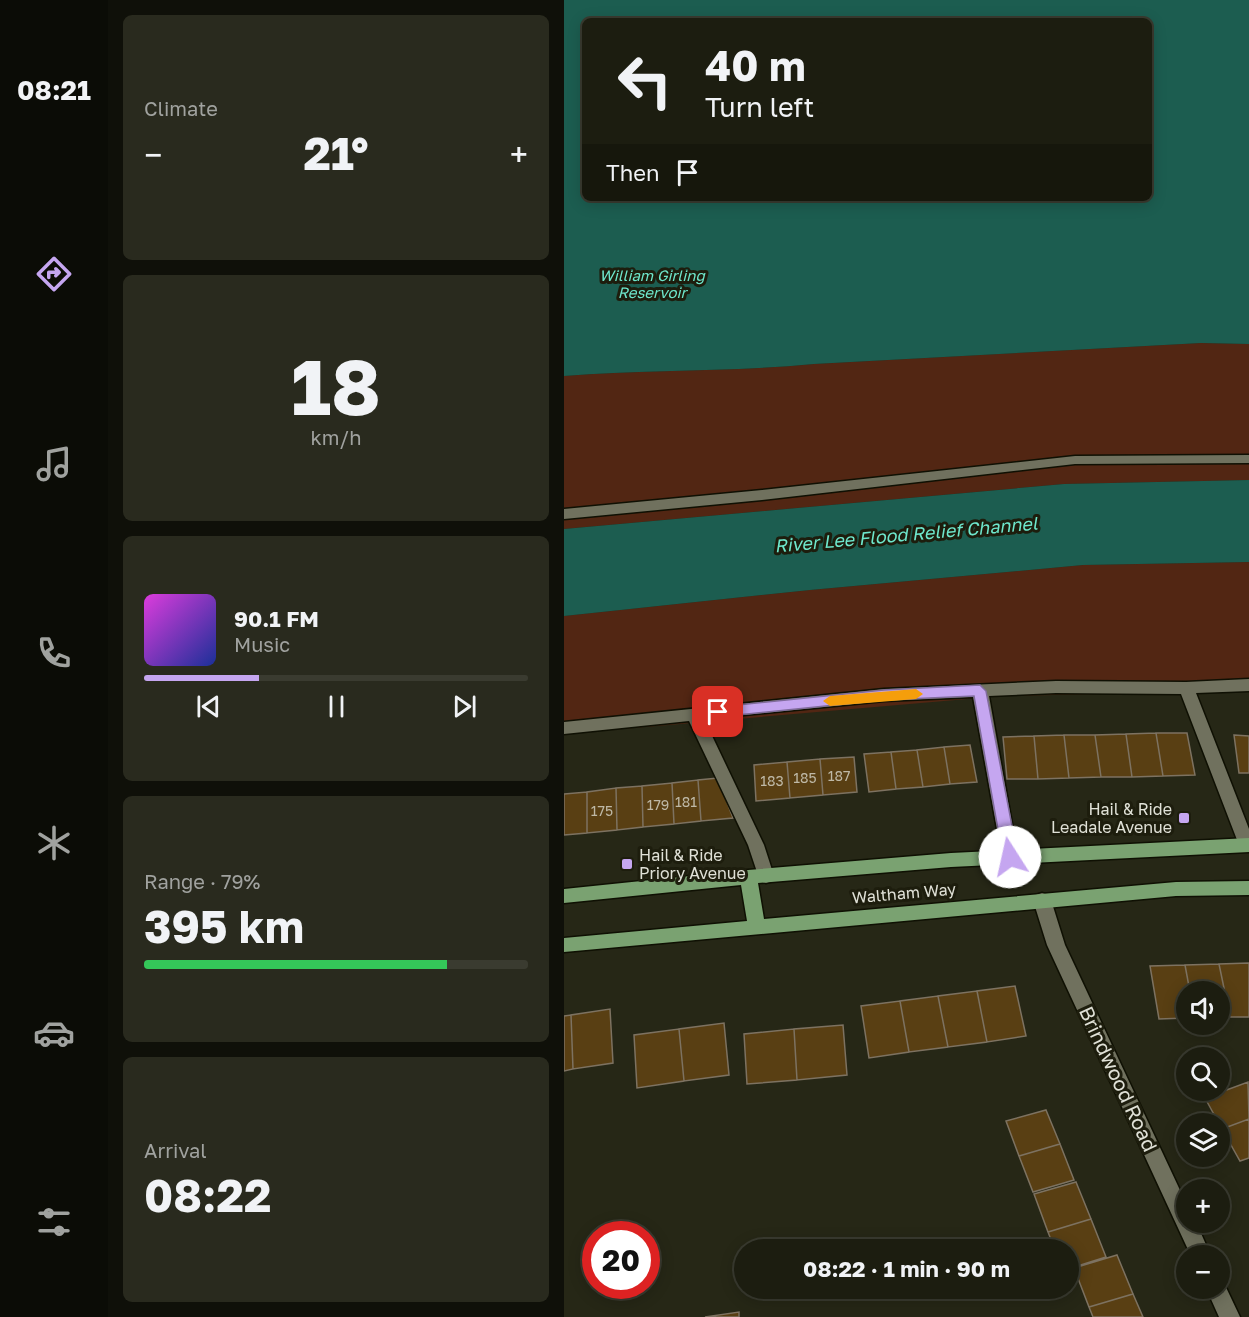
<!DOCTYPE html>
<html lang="en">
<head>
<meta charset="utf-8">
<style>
  :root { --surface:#1c1d10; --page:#292a1e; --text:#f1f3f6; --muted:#a0a29f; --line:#3a3b30; --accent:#c5a6f0 }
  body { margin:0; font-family:"Golos Text",sans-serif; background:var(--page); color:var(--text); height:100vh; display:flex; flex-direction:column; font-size:22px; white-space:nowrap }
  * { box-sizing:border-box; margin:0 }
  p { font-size:20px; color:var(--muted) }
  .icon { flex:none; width:33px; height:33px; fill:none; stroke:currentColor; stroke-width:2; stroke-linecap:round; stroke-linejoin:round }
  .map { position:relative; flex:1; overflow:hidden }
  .side { display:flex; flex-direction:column; gap:15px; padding:15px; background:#0f1009; width:456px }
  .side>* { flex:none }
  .hud { position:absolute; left:18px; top:18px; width:570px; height:183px; border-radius:9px; box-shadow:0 3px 15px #0003,0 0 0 2px var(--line); background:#1c1d10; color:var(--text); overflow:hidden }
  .buttons { position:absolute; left:612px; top:981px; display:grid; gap:12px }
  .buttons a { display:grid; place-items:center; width:54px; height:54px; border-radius:50%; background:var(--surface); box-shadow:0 3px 15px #0003,0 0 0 2px var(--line); font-size:30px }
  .speed { position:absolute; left:18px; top:1221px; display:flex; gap:12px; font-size:30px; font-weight:700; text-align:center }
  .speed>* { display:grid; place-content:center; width:78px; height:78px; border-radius:50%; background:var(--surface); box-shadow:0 3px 15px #0003,0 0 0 2px var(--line); line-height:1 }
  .speed .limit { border:9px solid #d22; background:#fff; color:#111 }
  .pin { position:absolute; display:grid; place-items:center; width:51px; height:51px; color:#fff; margin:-26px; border-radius:12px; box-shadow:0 3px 9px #0006 }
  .me { position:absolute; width:66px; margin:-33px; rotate:350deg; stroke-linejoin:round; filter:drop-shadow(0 0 4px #0008) }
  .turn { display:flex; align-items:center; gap:21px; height:126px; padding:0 24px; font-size:27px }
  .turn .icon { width:78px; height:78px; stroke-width:2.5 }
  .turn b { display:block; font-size:42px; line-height:51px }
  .then { display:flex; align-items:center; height:57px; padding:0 24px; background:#0003; gap:12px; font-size:22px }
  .big { font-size:45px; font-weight:700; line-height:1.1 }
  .side .widget { flex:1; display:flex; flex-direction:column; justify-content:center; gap:9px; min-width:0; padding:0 21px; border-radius:9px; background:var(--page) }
  .side .dial { align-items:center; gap:0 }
  .dial b { font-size:78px; line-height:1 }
  .song { display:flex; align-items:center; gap:18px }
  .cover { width:72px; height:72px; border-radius:9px; background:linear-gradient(135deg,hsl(300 70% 55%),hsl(230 70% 35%)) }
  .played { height:6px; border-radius:3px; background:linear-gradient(90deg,var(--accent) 30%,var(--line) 30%) }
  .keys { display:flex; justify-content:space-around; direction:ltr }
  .heat { display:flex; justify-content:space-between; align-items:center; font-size:33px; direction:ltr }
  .charge { height:9px; border-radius:4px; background:linear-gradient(90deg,#34c759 79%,var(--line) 0) }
  .trip { position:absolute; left:170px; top:1239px; width:345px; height:60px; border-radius:30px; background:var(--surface); box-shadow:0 3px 15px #0003,0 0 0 2px var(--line); font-weight:700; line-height:60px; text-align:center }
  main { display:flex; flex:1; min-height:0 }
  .tab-bar { display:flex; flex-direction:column; width:108px; justify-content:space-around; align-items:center; background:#0b0c06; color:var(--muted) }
  .tab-bar .icon { width:42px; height:42px }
  .tab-bar .active { color:var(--accent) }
  .tab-bar b { font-size:27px; color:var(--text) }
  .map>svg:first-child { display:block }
</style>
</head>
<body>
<main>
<nav class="tab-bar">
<b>08:21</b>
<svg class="icon active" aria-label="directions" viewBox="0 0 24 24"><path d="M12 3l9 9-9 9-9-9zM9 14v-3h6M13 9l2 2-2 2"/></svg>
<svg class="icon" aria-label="music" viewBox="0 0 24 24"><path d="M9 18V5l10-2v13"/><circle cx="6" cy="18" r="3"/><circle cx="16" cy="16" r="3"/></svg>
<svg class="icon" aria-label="phone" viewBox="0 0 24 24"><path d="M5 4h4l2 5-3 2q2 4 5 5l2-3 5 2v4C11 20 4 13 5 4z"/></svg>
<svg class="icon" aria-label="climate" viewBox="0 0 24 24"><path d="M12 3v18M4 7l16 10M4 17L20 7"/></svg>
<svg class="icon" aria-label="car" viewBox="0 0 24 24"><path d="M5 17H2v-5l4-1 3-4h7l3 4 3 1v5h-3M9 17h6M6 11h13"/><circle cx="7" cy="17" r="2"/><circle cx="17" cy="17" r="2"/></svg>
<svg class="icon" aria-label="filters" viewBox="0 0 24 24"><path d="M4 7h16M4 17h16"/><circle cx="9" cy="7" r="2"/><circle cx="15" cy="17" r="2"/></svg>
</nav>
<section class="side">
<div class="widget"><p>Climate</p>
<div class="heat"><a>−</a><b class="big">21°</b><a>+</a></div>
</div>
<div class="widget dial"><b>18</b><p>km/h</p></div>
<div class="widget">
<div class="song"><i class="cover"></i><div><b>90.1 FM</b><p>Music</p></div></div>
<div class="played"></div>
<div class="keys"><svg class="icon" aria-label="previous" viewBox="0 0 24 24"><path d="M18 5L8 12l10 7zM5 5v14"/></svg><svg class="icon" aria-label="pause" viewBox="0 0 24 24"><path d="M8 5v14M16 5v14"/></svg><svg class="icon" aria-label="next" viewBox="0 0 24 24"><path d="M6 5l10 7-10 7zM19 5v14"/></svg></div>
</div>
<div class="widget"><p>Range · 79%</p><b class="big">395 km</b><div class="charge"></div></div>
<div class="widget"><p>Arrival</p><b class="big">08:22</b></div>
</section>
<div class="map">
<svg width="685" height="1317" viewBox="0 0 685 1317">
  <rect width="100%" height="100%" fill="#262716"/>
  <path fill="#522613" d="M637 343 685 344V480L500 484 0 529V376C83 369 167 372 250 364Z
    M685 562V691L438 696 0 734V616L246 590 519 565Z"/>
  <path fill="#1c5d50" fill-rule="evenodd" d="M0 0H685V344L637 343 250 364C167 372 83 369 0 376ZM21 21H585V198H21Z
    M685 480V562L519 565 246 590 0 616V529L500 484Z"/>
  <path fill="#593f13" stroke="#7d7261" stroke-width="1.5" d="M592 733 599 776 568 777 562 734Z
    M592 733H623L631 775 599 776Z
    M562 734 568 777H537L531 735Z
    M500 735 505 778 474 779 470 736Z
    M500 735H531L537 777 505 778Z
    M670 735 685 736V773H675Z
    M470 736 474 779H443L439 737Z
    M406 745 413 782 386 784 380 747Z
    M380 747 386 784 359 787 353 750Z
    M353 750 359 787 332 789 327 752Z
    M327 752 332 789 305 792 300 754Z
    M290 757 293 792 259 795 256 759Z
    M256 759 259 795 226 798 223 762Z
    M223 762 226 798 192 801 190 765Z
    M154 778 169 818 137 821 134 780Z
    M134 780 137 821 110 824 108 783Z
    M108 783 110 824 79 827 78 786Z
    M78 786 79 827 53 830 52 788Z
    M52 788 53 830 23 833V792Z
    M23 792V833L0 835V794Z
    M685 963V1017H666L655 964Z
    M655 964 666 1017H656V992H626L621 965Z
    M621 965 626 992H622V1018L595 1019 586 966Z
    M451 986 462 1036 423 1042 413 991Z
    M413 991 423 1042 384 1047 374 996Z
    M374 996 384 1047 345 1052 336 1001Z
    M336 1001 345 1052 305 1058 297 1006Z
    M46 1009 49 1063 9 1069 7 1015Z
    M7 1015 9 1069 0 1071V1016Z
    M160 1023 165 1075 120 1081 115 1029Z
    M279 1025 283 1075 233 1080 230 1029Z
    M115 1029 120 1081 73 1088 70 1035Z
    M230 1029 233 1080 183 1084 180 1034Z
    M684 1082 685 1119 658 1129 641 1098Z
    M482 1110 496 1144 455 1156 442 1121Z
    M685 1119V1158L676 1161 658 1129Z
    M496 1144 510 1180 469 1192 455 1156Z
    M512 1182 527 1219 484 1232 470 1194Z
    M527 1219 542 1257 504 1269V1250H491L484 1232Z
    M553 1255 569 1294 525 1307 510 1268Z
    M569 1294 579 1317H529L525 1307Z
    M175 1312V1317H141Z"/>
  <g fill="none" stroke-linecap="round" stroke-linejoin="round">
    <defs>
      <path id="minor" d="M685 455V463L511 464 198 500 0 519V509L198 490 511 456Z
        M685 679V691L632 693 685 829V851L677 850 675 845 617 694 492 693 425 696 454 857 452 862 446 864 440 862 438 857 409 697 320 701 140 719 200 845 210 876 208 881 202 883 196 881 184 845 125 721 0 734V722L320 689 492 681 622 682Z
        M478 893 484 895 487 900 501 945 622 1203V1222H632L647 1256H627L483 945 469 900 472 895Z
        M656 1279 659 1281 676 1317H655L642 1288H656Z"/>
      <path id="major" d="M685 838V852L387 867 194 883 200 919 612 882 685 881V895L612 896 0 952V938L183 921 177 885 0 903V889L184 870 387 853Z"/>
    </defs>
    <use href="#minor" stroke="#0f1003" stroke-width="3"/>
    <use href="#major" stroke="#0f1003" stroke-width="3"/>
    <use href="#minor" fill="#70715e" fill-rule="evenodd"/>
    <use href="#major" fill="#7aa271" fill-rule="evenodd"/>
  </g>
  <path fill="#c5a6f0" stroke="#806c9c" stroke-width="1.5" d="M416 685 422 691 454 857 452 861 446 863 441 861 439 857 410 696 320 700 154 717 147 712 154 707 320 690Z"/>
  <path fill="#f59e0b" d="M352 689 359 694 352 699 266 706 259 701 266 696Z"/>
  <g fill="#c5a6f0" stroke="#1d1d0d" stroke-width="2">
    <rect x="614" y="812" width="12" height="12" rx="3"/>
    <rect x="57" y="858" width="12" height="12" rx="3"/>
  </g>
  <g text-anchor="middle" stroke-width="6" stroke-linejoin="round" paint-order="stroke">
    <g font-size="14" fill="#beb8a6">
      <text x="275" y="781">187</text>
      <text x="241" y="783">185</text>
      <text x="208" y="786">183</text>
      <text x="122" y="807">181</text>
      <text x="94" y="810">179</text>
      <text x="38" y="816">175</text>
    </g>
    <g font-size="15" font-style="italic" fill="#6ee7cc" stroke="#1d1d0d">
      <text x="88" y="281">William Girling<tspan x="88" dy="17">Reservoir</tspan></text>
    </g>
    <g font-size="16" fill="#e0e1d7" stroke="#1d1d0d" text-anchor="end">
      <text x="608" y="815">Hail &amp; Ride<tspan x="608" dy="18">Leadale Avenue</tspan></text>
      <text x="75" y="861" text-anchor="start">Hail &amp; Ride<tspan x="75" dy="18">Priory Avenue</tspan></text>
    </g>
    <g font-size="16" fill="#e0e1d7" stroke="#1d1d0d">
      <text transform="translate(340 893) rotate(-5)" y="6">Waltham Way</text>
    </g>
    <g font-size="18" font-style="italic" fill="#6ee7cc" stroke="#1d1d0d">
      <text transform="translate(342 535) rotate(-5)" y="6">River Lee Flood Relief Channel</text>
    </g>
    <g font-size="20" fill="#e0e1d7" stroke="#1d1d0d">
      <text transform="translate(554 1079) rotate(65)" y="7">Brindwood Road</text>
    </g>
  </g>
</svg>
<div class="buttons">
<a><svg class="icon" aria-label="sound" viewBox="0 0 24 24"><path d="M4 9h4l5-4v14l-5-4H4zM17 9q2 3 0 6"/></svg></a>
<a><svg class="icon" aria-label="search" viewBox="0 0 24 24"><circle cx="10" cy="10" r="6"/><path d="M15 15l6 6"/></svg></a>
<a><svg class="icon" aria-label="layers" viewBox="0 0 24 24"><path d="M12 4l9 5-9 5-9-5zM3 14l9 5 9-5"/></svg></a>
<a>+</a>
<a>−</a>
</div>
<div class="speed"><div class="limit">20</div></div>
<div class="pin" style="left:154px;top:712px;background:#d93025"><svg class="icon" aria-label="arrive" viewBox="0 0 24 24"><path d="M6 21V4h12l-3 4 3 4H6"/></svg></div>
<svg class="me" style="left:446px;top:857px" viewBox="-20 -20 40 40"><circle r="19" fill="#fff"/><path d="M0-13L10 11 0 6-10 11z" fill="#c5a6f0"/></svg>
<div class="trip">08:22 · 1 min · 90 m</div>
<div class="hud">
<div class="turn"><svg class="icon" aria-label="left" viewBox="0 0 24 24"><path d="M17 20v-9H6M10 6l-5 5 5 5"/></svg><div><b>40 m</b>Turn left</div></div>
<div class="then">Then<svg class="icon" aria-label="arrive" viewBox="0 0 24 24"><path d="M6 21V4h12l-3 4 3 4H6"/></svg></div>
</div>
</div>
</main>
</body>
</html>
